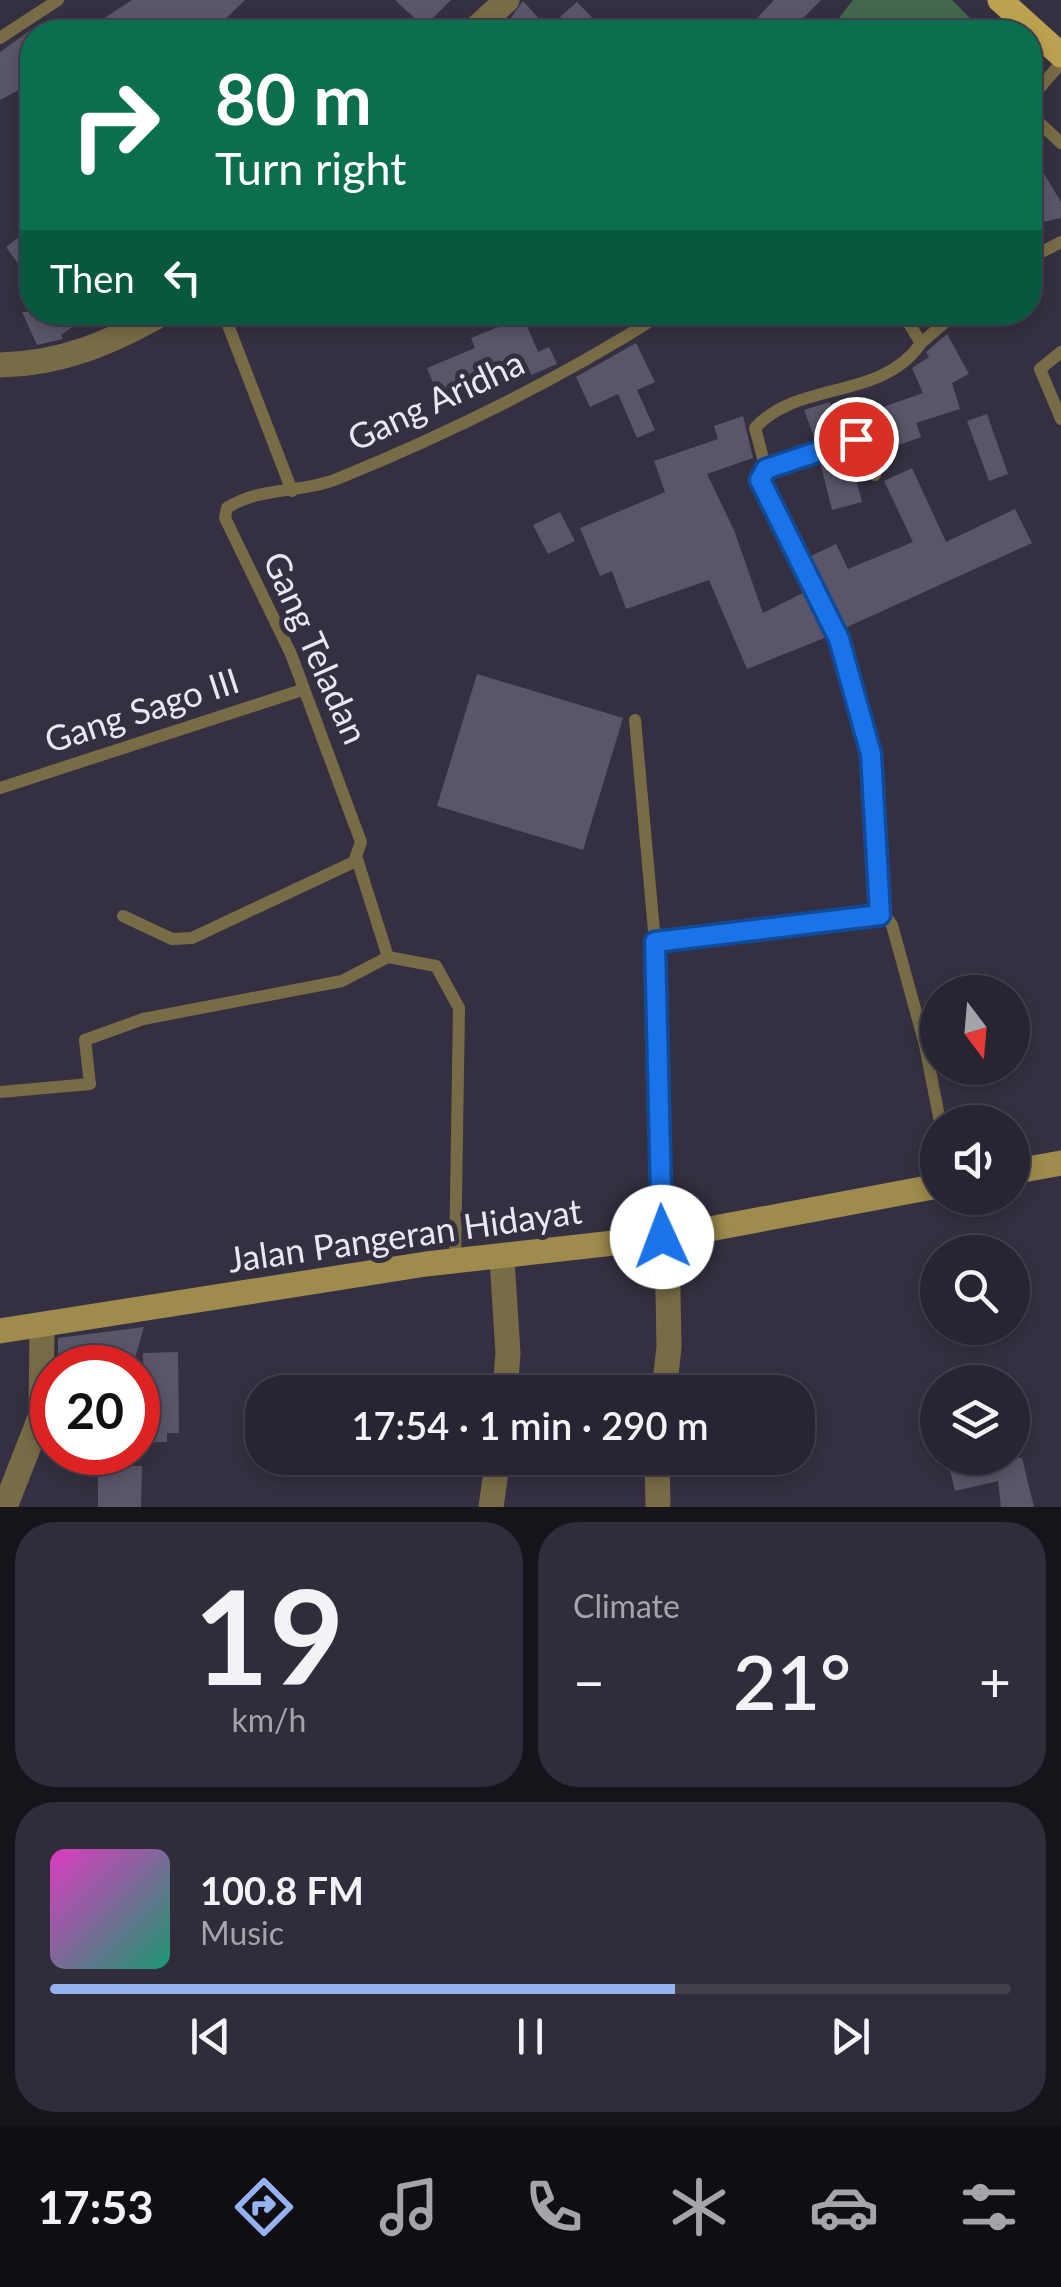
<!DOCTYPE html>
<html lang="en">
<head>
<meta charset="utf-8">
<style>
  :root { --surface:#282431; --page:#302c39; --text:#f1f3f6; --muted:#a5a4ab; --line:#44414d; --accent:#95b2f1 }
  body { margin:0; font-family:Lato,sans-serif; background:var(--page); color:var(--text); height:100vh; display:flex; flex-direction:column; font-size:38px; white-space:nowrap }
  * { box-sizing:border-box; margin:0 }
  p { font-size:32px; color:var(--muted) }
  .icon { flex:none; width:55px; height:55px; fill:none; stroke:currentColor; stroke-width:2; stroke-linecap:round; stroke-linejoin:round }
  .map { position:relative; height:1507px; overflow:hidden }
  .drawer { display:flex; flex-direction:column; gap:15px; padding:15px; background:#16141b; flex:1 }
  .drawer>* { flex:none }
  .hud { position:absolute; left:20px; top:20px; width:1022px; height:305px; border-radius:40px; box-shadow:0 5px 15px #0003,0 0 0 2px var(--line); background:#0b6e4f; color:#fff; overflow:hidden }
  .needle { width:65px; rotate:164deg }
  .fabs { position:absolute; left:920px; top:975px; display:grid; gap:20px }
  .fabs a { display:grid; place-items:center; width:110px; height:110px; border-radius:50%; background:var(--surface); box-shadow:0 5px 15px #0003,0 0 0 2px var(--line); font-size:50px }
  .speed { position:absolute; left:30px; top:1345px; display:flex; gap:20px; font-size:50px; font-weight:700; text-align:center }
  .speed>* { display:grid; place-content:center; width:130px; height:130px; border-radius:50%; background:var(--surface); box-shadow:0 5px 15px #0003,0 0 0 2px var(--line); line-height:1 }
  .speed .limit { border:15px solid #d22; background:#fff; color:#111 }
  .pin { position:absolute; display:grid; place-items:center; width:85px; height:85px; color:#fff; margin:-42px; border:5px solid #fff; border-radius:50%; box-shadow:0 2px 10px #0007 }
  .me { position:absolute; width:110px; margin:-55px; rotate:358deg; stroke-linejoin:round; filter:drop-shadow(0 0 8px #0008) }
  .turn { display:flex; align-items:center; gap:35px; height:210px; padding:0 30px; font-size:45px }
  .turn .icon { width:130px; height:130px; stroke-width:2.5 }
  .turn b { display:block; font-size:70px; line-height:85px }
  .then { display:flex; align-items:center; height:95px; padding:0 30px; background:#0003; gap:20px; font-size:38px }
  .big { font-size:75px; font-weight:600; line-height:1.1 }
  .drawer .widget { flex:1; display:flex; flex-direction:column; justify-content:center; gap:15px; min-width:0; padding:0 35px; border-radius:40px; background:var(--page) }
  .drawer .dial { align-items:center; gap:0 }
  .dial b { font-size:130px; line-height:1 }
  .song { display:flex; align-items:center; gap:30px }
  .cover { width:120px; height:120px; border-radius:15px; background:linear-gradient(135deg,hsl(310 70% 55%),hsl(160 70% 35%)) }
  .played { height:10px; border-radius:5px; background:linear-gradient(90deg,var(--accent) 65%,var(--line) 65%) }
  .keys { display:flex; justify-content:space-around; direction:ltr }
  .heat { display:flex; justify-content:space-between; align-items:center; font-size:55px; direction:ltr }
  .drawer .tiles { flex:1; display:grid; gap:15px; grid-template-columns:1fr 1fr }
  .widget:last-child { grid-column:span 2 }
  .trip { position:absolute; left:245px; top:1375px; width:570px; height:100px; border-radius:40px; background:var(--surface); box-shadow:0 5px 15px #0003,0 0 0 2px var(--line); font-weight:600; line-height:100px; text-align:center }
  .tabs { display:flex; height:160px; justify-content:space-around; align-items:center; background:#100e14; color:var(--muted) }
  .tabs .icon { width:70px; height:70px }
  .tabs .on { color:var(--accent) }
  .tabs b { font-size:45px; color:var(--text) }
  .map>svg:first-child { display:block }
</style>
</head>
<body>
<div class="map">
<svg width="1061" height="1507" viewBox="0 0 1061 1507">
  <rect width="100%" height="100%" fill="#353041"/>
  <path fill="#43664f" d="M853 0H952L984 32H828Z"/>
  <path fill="#5a5568" d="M132 0H245L212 32H83Z
    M395 0H451L424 27Z
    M774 0H821L789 32H744Z
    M523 1 551 32H521L510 19Z
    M577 2 606 32H575L560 17Z
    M32 29V83L0 100V52Z
    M1030 150 1061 202V218L1030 225Z
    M32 227V283L6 247Z
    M22 312H93L61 335 63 339 37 345Z
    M523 317 538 352 549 347 557 364 531 375 526 363 440 400 427 368 475 348 471 338Z
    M947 334 969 374 952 383 960 409 916 423 921 437 896 446 883 407 923 393 912 368 929 357 926 352Z
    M636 343 655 382 637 390 655 430 637 438 618 394 590 407 576 377Z
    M830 402 842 433 816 442 804 410Z
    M987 414 1008 474 989 481 967 421Z
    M743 416 753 458 707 474 734 530 763 613 805 592 827 637 747 669 709 580 626 609 612 571 600 576 580 528 665 492 654 461 718 439 714 426Z
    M849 452 862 502 832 510 820 462Z
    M912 468 946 542 1015 509 1032 543 845 628 809 557 836 544 848 569 913 542 884 481Z
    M560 512 575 541 548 554 533 525Z
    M477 674 623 718 583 850 437 806Z
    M144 1327 132 1368H58V1338Z
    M178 1352 179 1433H167V1442H145L143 1353Z
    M947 1458H1022L1034 1507H1001L998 1481 955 1491Z
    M98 1466H142L141 1507H98Z"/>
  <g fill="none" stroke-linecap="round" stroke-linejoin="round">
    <path stroke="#786c46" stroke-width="12" d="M0 38 58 0
      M1030 99 1061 63
      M1030 114 1061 143
      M1030 258 1061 242
      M223 312 292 491
      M902 312 921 343 957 312
      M1061 352 1040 369 1061 419
      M766 469 755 428C798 380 882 401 921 343
      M875 475 864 441 856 439 766 469 760 480 839 639 871 754 881 915
      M635 720 655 942 662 1237
      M0 788 302 690
      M357 859 388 957 436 966 459 1008 455 1262
      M123 916 172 939 192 938 354 862 361 842 291 654 225 518 227 508C257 487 303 493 337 479 452 432 560 379 665 312
      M655 942 885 916 892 925 925 1045 940 1122
      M0 1092 90 1084 85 1040 143 1019 342 981 388 957"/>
    <path stroke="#786c46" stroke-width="25" d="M472 32 507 0
      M0 365C62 364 112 342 165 312
      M502 1259 508 1353 505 1392
      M664 1392 669 1347 667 1237
      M657 1458 658 1507
      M5 1507 41 1415 42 1325
      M491 1507 498 1458"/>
    <path stroke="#9e8b4d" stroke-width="25" d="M1012 1172 1061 1163
      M0 1331 426 1264 667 1237 938 1186"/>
    <path stroke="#bca250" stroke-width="25" d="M1000 0 1061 55"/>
  </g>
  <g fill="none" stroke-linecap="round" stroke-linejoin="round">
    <defs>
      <path id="route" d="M662 1237 655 942 880 915 871 754 839 639 760 480 766 469 856 439"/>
    </defs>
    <use href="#route" stroke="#114b97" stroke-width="25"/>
    <use href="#route" stroke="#1a73e8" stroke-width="18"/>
  </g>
  <g text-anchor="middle" stroke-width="10" stroke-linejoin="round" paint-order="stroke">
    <g font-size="35" fill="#eae7f2" stroke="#353041">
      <text transform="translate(436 401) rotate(-25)" y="12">Gang Aridha</text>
      <text transform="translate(315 648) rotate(66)" y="12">Gang Teladan</text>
      <text transform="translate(142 711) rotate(-18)" y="12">Gang Sago III</text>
      <text transform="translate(405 1236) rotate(-8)" y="12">Jalan Pangeran Hidayat</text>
    </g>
  </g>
</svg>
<div class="fabs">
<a><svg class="needle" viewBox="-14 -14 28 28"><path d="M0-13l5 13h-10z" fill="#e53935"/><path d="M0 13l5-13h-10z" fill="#a5a4ab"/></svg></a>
<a><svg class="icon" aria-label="sound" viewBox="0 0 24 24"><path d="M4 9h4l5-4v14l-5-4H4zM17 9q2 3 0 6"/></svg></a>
<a><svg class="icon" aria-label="search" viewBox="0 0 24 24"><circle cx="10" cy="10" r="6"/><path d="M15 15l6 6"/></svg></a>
<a><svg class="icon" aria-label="layers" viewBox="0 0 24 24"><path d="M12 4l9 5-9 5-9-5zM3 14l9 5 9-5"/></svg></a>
</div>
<div class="speed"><div class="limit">20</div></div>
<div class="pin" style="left:856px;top:439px;background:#d93025"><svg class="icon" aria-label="arrive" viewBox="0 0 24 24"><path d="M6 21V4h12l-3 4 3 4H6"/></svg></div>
<svg class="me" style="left:662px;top:1237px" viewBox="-20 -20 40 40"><circle r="19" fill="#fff"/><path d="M0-13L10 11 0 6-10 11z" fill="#1a73e8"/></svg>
<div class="trip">17:54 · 1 min · 290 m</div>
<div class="hud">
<div class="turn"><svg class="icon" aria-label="right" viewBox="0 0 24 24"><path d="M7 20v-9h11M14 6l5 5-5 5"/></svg><div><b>80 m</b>Turn right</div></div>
<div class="then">Then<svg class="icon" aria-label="left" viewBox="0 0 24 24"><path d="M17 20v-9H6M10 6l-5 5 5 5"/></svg></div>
</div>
</div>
<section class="drawer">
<div class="tiles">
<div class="widget dial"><b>19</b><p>km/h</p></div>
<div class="widget"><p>Climate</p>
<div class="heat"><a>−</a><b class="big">21°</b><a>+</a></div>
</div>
<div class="widget">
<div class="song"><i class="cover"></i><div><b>100.8 FM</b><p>Music</p></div></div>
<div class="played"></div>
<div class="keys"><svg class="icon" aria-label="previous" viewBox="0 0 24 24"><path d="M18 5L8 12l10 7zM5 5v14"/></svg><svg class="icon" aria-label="pause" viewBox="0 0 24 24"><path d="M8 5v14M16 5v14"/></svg><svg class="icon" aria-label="next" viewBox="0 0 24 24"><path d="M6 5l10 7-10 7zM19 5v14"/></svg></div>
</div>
</div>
</section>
<nav class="tabs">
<b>17:53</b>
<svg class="icon on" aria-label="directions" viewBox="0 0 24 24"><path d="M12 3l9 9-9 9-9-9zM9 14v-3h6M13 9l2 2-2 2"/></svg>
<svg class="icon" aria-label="music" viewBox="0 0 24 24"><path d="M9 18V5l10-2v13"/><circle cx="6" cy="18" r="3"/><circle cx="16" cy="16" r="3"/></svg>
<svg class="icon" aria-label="phone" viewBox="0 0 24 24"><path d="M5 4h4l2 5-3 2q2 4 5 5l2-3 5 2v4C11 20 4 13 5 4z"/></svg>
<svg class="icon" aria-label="climate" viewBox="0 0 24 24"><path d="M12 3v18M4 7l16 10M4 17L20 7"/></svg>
<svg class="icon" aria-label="car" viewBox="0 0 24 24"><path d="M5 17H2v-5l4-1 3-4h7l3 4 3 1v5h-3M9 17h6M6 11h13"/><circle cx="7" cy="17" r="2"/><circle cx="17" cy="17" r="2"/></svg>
<svg class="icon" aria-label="filters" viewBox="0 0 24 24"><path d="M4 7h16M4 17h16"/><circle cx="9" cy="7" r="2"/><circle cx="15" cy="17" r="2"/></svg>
</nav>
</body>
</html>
